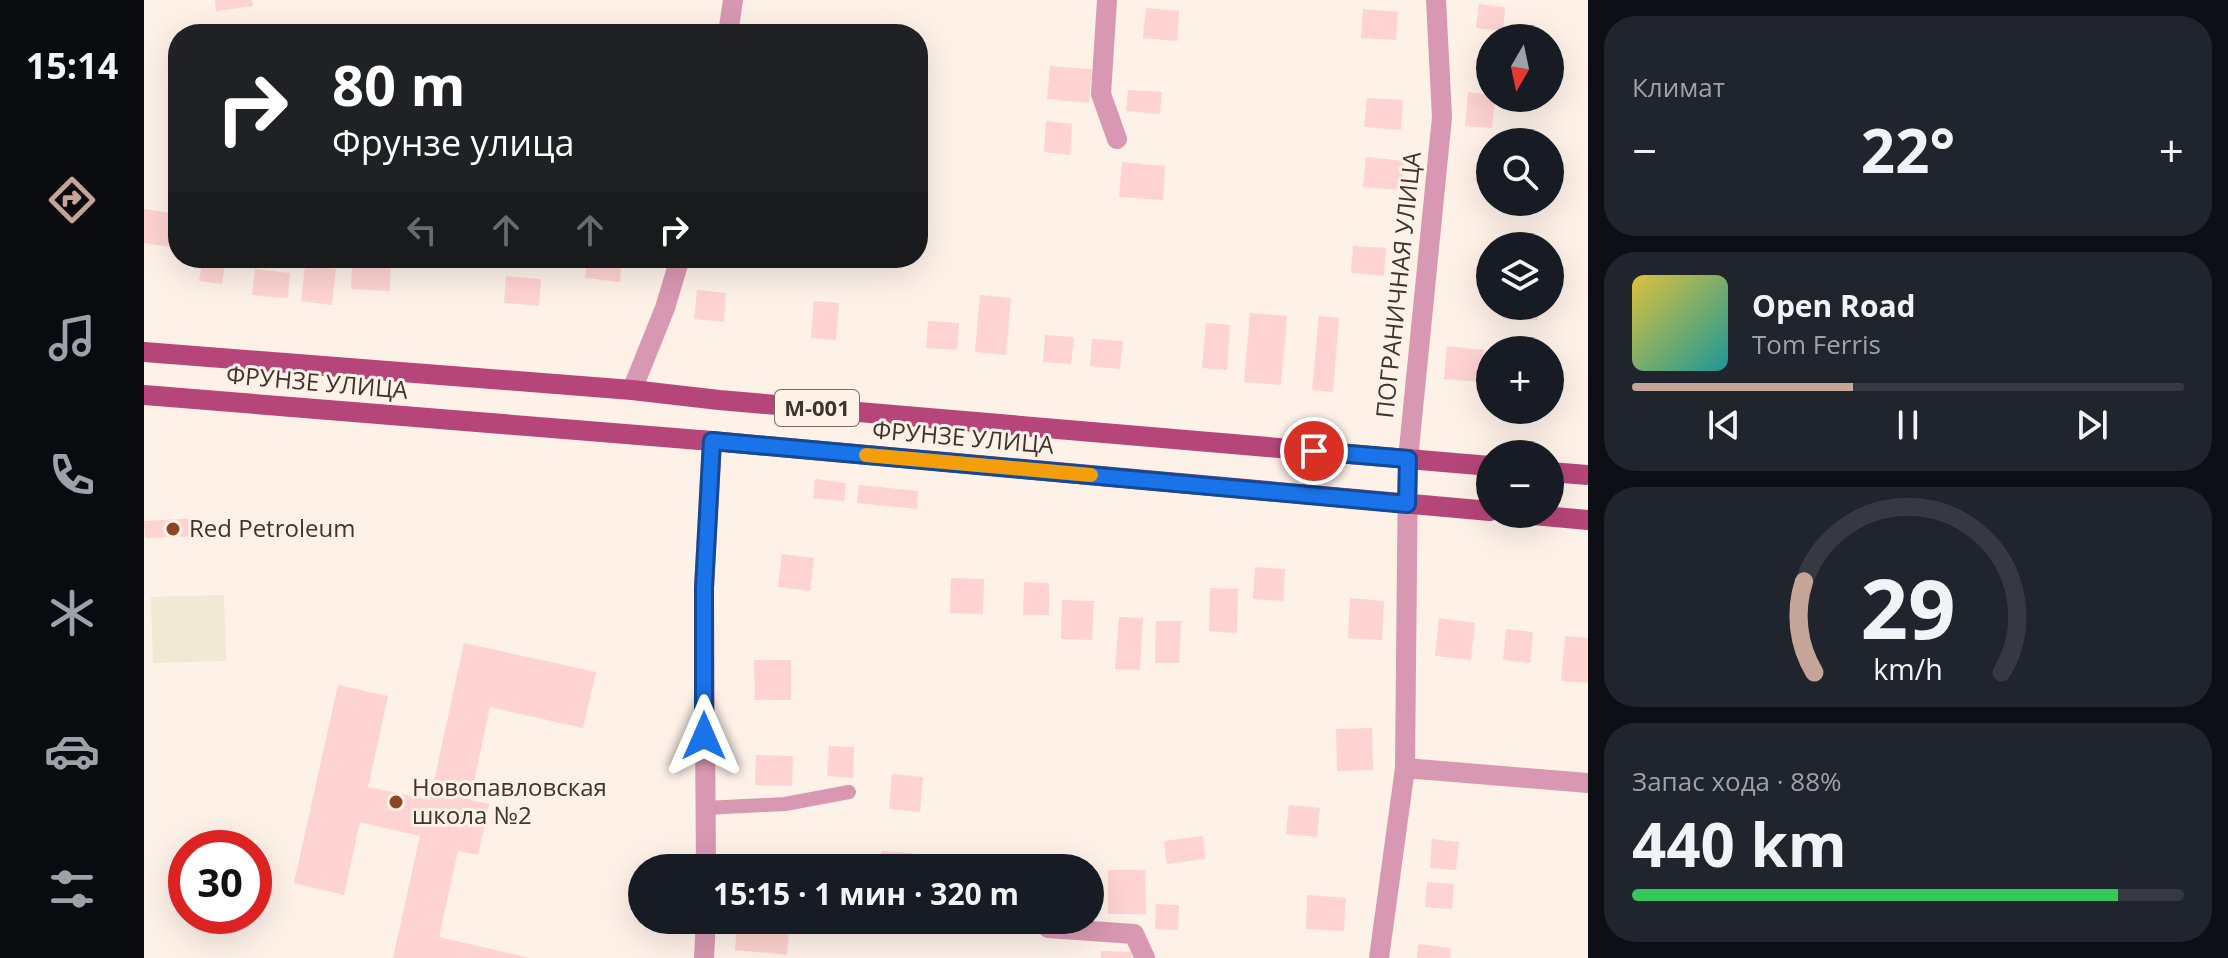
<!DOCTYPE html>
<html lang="ru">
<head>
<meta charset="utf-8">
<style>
  :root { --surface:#171b24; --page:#20242c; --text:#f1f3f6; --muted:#9ea1a6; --line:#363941; --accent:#c4a598 }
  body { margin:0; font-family:"Open Sans",sans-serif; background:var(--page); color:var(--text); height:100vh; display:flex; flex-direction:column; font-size:30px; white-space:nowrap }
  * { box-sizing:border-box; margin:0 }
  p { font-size:26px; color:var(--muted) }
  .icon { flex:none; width:44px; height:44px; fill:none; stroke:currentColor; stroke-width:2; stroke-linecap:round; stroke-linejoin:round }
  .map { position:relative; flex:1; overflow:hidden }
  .drawer { display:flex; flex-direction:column; gap:16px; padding:16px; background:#0d0f14; width:640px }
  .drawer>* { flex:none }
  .banner { position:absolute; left:24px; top:24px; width:760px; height:244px; border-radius:32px; box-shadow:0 8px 32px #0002; background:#202124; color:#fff; overflow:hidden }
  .needle { width:52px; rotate:189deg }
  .controls { position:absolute; left:1332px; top:24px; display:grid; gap:16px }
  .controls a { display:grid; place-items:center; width:88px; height:88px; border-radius:50%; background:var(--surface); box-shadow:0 8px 32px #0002; font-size:40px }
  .speed { position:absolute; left:24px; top:830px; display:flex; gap:16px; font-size:40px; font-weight:700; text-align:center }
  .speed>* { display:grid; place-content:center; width:104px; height:104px; border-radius:50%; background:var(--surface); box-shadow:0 8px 32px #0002; line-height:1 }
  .speed .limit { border:12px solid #d22; background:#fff; color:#111 }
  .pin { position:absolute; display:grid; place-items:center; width:68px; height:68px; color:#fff; margin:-34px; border:4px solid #fff; border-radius:50%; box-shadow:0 2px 8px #0007 }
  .me { position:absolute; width:88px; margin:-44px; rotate:0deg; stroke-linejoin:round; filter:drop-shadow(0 0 6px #0008) }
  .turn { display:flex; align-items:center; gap:28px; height:168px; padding:0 32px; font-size:36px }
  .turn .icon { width:104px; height:104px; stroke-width:2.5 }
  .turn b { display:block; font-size:56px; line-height:68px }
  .lanes { display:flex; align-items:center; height:76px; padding:0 32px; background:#0003; justify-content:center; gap:40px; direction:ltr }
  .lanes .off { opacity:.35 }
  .big { font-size:60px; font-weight:700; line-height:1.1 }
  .drawer .card { flex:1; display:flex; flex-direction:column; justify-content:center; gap:12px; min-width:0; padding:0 28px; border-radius:32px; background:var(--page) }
  .drawer .dial { align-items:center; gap:0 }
  .dial svg { height:208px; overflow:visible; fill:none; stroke:var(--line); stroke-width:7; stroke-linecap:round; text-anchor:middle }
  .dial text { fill:var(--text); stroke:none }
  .song { display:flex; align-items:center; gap:24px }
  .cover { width:96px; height:96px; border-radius:12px; background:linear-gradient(135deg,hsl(50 70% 55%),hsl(180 70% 35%)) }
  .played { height:8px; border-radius:4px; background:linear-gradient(90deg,var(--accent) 40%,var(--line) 40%) }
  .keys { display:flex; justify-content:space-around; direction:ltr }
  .heat { display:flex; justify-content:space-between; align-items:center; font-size:44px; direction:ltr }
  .charge { height:12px; border-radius:6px; background:linear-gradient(90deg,#34c759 88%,var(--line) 0) }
  .trip { position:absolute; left:484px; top:854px; width:476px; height:80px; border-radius:40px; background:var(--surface); box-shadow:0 8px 32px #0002; font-weight:700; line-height:80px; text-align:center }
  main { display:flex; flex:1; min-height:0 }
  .menu { display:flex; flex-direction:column; width:144px; justify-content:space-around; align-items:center; background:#090b0e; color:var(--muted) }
  .menu .icon { width:56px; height:56px }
  .menu .active { color:var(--accent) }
  .menu b { font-size:36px; color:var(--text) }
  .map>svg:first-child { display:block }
</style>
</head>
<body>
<main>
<nav class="menu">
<b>15:14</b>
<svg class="icon active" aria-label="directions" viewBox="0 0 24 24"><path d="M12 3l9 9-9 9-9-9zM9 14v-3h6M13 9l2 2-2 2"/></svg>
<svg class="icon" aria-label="music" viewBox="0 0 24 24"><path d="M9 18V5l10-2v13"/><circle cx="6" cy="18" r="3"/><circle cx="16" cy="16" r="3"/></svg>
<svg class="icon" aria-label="phone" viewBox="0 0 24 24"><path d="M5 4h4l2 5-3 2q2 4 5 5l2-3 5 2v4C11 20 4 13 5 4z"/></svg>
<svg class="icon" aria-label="climate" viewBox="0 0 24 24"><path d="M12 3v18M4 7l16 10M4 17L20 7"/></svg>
<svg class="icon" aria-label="car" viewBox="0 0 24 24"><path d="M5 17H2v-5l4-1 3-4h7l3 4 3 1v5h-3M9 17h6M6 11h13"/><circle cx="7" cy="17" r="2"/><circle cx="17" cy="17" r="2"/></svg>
<svg class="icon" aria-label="filters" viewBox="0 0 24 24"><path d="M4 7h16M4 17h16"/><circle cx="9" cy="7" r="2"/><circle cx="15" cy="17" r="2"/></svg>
</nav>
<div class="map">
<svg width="1444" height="958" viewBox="0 0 1444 958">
  <rect width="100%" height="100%" fill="#fdf1e8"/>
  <path fill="#f1e9d3" d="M80 595 82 661 9 663 7 597Z"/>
  <path fill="#fed3d1" d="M71 0H108L109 6 72 11Z
    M1335 4 1361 7 1359 31 1332 28Z
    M1002 8 1035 11 1033 41 999 38Z
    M1219 9 1254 12 1252 40 1217 38Z
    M645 28 690 32V34H644Z
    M906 66 948 69 945 103 903 99Z
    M984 90 1018 92 1016 114 982 111Z
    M1324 92 1346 95V98H1351L1348 128 1321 126Z
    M1223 98 1259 100 1257 130 1220 127Z
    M902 121 928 124 926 155 900 152Z
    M1222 157 1260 161 1257 190 1219 187Z
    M978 162 1021 166 1019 200 975 197Z
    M1335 162 1346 163V185L1333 184Z
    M0 209 34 214V248L0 243Z
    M1209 246 1242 248 1240 276 1207 273Z
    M59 258H82L78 284 55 281Z
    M299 258H339L338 267 299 264Z
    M443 258H478L476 282 441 278Z
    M208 262 247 263 246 291 207 289Z
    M161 266 192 269 188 305 157 301Z
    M111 269 146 273 144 298 108 295Z
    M362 276 397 279 395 306 360 303Z
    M553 290 582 293 580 322 550 319Z
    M836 295 867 298 862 355 831 352Z
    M670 301 695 303 692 340 667 338Z
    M1359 306H1394V320L1359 319Z
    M1106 313 1143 316 1137 385 1100 382Z
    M1175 316 1195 318 1189 392 1168 390Z
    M784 321 815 323 813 350 782 348Z
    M1062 323 1086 325 1083 370 1058 368Z
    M901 335 930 337 927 364 899 362Z
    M948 339 979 341 976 369 946 366Z
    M1303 346 1340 350 1337 382 1300 379Z
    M671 479 702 483 700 501 669 498Z
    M715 485 774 491 773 509 713 503Z
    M56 518V536L1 538 0 521Z
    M638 554 670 558 666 591 634 587Z
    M1111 567 1141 569 1139 601 1109 599Z
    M807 578 840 579 839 614 806 613Z
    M880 582 905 583V615H879Z
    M1066 588 1094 589 1093 633 1065 631Z
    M1206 598 1240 601 1238 640 1204 638Z
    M918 600 950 601 948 640 917 639Z
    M975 617 999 618 996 670 971 669Z
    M1295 618 1331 623 1327 660 1291 656Z
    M1012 621H1037L1035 663H1011Z
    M1362 629 1389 632 1386 663 1359 660Z
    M1421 636 1444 638V683L1417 681Z
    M320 643 452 672 439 728 346 707 326 800 345 804 334 855 314 851 295 937 386 958H249L276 836 216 822 200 895 150 883 194 685 244 696 224 787 286 800Z
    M610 660H647V700H611Z
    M1228 728 1229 770 1193 771 1192 729Z
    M685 746 710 747 709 778 683 776Z
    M612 755 649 756 648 786 611 785Z
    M748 774 779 777 776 812 745 809Z
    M1145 805 1176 808 1173 837 1142 834Z
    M1059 836 1061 859 1023 864 1020 841Z
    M1288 839 1315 842 1312 870 1286 868Z
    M737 851 769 853 768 868H736Z
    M964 870H1001L1002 914H964Z
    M1283 882 1310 884 1308 909 1281 907Z
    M1163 895 1202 898 1200 931 1162 929Z
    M1012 904 1035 905 1034 930 1011 929Z
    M593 920H646L643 955 591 950Z
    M849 920H888V927L849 925Z
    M1274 944 1307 948 1306 958H1273Z
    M957 951 988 952V958H957Z"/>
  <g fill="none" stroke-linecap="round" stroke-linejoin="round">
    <path stroke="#d898b1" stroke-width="14" d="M561 808 641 804 705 792"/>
    <path stroke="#d898b1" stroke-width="20" d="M963 0 957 94 973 139
      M584 34 589 0
      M488 390 521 308 536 258
      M1261 768 1444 783
      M562 868 560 588 568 441
      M904 928 990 934 1001 958
      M560 958 562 920
      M1235 958 1261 768 1264 459 1298 117 1292 0"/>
    <path stroke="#b64579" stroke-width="20" d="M0 352 488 390 575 400 1346 466
      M0 395 568 441 1346 511
      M1406 472 1444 475
      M1377 514 1444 520"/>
  </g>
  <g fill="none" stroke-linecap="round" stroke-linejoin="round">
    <defs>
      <path id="route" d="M560 736V588L568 441 1263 504 1264 459 1170 451"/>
    </defs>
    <use href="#route" stroke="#114b97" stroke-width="20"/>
    <use href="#route" stroke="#1a73e8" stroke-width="14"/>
    <path stroke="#f59e0b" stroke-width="14" d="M722 455 947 475"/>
  </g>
  <g fill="#8d4524" stroke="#fdf1e8" stroke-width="3">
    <circle cx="29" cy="529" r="8"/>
    <circle cx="252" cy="802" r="8"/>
  </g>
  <g text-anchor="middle" stroke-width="6" stroke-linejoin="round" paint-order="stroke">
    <rect fill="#fdf1e8" stroke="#796d64" stroke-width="2" x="631" y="390" width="84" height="36" rx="6"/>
    <g font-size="22" font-weight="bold" fill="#40342c">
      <text x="673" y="416">M-001</text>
    </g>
    <g font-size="24" fill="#40342c" stroke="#fdf1e8">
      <text transform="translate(1255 285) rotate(-84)" y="8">ПОГРАНИЧНАЯ УЛИЦА</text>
      <text transform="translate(173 383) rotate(5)" y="8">ФРУНЗЕ УЛИЦА</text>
      <text transform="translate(819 438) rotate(5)" y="8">ФРУНЗЕ УЛИЦА</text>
    </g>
    <g font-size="24" fill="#40342c" stroke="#fdf1e8" text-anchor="start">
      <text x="45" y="537">Red Petroleum</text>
      <text x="268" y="796">Новопавловская<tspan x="268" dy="28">школа №2</tspan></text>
    </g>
  </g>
</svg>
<div class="controls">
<a><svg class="needle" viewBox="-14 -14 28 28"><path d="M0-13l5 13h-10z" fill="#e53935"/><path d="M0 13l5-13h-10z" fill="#9ea1a6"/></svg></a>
<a><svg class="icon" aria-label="search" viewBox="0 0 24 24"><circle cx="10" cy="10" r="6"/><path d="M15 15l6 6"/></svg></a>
<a><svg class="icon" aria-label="layers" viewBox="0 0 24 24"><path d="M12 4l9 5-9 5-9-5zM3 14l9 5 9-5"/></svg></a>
<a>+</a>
<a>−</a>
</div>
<div class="speed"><div class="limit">30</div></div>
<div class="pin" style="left:1170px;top:451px;background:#d93025"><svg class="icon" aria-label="arrive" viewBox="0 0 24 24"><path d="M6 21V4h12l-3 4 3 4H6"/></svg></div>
<svg class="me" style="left:560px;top:736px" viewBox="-20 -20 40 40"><path d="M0-17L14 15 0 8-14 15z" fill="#1a73e8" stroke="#fff" stroke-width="4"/></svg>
<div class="trip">15:15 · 1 мин · 320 m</div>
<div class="banner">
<div class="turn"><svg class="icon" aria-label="right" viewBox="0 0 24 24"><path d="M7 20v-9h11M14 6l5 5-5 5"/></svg><div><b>80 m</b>Фрунзе улица</div></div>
<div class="lanes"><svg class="icon off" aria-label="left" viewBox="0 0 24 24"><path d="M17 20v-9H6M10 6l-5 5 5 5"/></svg><svg class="icon off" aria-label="ahead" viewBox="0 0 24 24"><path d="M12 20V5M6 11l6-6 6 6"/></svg><svg class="icon off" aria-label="ahead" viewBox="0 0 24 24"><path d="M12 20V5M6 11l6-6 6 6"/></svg><svg class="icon" aria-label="right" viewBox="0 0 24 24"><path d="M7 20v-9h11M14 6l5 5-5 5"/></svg></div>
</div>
</div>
<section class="drawer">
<div class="card"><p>Климат</p>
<div class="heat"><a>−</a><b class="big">22°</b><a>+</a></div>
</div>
<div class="card">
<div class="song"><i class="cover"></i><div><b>Open Road</b><p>Tom Ferris</p></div></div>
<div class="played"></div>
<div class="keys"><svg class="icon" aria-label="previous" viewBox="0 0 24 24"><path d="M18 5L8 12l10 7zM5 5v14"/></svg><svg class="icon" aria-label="pause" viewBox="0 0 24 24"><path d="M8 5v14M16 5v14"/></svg><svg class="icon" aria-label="next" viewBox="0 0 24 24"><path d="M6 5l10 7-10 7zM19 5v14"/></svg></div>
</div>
<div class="card dial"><svg viewBox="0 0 100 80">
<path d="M14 69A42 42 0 1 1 86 69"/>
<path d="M14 69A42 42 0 0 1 10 34" stroke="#c4a598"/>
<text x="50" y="56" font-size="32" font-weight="700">29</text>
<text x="50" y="72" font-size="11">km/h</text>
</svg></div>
<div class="card"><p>Запас хода · 88%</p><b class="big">440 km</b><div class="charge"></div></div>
</section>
</main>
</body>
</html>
